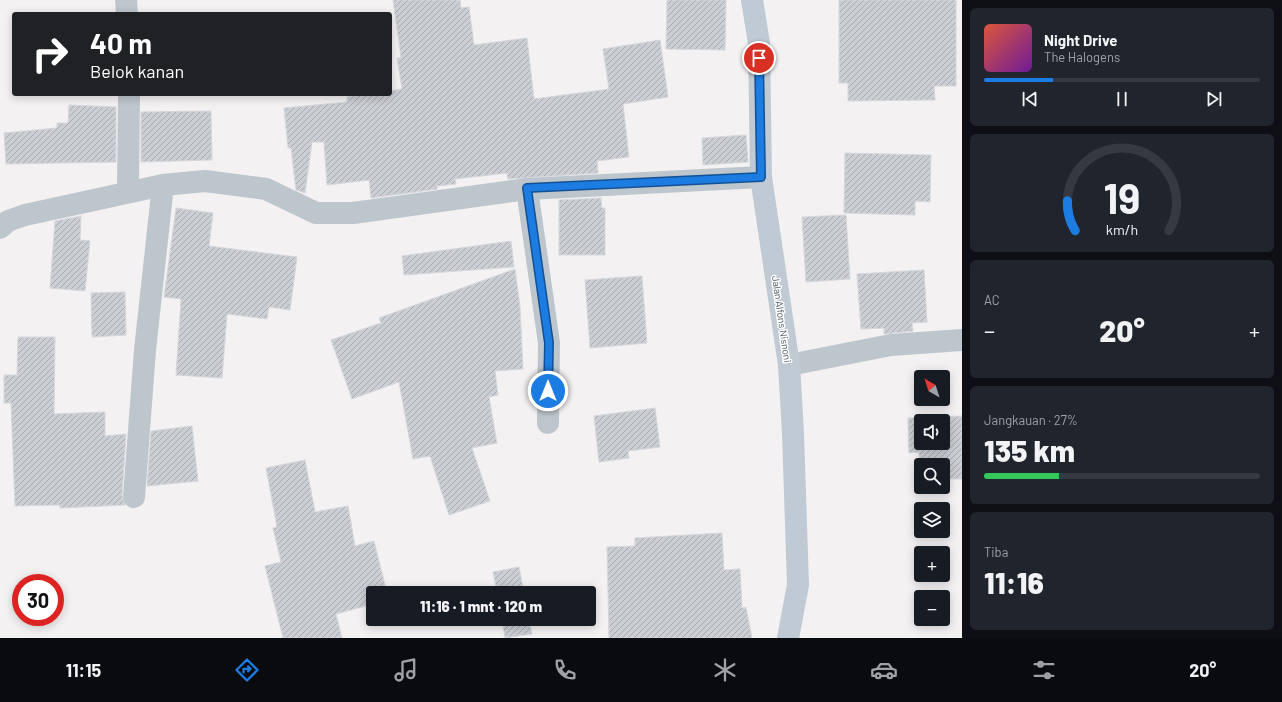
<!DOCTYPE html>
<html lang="id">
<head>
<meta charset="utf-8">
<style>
  :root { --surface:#171b24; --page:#20242c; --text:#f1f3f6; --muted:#9ea1a6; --line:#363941; --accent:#1c7ce2 }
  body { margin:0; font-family:Barlow,sans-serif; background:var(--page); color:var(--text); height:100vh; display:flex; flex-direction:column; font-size:15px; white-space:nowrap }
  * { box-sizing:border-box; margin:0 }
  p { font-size:13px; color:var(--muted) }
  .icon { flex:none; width:22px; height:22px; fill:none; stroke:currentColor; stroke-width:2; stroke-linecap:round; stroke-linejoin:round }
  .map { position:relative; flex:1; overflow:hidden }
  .panel { display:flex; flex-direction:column; gap:8px; padding:8px; background:#0d0f14; width:320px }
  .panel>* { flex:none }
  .banner { position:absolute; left:12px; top:12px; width:380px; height:84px; border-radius:4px; box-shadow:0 2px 10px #0003; background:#202124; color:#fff; overflow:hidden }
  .needle { width:26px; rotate:321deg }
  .tools { position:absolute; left:914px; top:370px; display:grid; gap:8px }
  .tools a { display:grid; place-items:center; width:36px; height:36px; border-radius:4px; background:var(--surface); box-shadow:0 2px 10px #0003; font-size:20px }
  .speed { position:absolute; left:12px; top:574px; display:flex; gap:8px; font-size:20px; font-weight:700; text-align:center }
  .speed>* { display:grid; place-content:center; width:52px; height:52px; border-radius:50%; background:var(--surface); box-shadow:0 2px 10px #0003; line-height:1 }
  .speed .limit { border:6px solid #d22; background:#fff; color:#111 }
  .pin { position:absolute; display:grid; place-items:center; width:34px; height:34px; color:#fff; margin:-17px; border:2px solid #fff; border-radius:50%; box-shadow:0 1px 4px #0007 }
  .me { position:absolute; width:44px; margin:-22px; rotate:0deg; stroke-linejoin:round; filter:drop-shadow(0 0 3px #0008) }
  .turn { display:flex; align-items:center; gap:14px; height:84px; padding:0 12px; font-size:18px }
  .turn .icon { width:52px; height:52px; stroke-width:2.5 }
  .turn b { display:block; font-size:28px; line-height:34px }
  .big { font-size:30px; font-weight:800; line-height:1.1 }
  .panel .tile { flex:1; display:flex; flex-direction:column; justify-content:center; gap:6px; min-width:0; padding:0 14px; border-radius:6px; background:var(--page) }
  .panel .dial { align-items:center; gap:0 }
  .dial svg { height:104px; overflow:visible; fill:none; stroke:var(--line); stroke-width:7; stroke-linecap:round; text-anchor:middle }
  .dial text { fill:var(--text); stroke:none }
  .song { display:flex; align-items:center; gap:12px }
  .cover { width:48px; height:48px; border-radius:6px; background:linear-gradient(135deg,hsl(10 70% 55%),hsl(280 70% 35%)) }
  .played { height:4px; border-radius:2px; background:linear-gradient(90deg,var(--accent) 25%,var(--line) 25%) }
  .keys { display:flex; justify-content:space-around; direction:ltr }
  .heat { display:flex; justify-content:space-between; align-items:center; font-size:22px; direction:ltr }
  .charge { height:6px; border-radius:3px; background:linear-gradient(90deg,#34c759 27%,var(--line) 0) }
  .trip { position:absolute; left:366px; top:586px; width:230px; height:40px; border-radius:4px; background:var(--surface); box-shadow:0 2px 10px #0003; font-weight:800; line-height:40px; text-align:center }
  .tab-bar { display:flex; height:64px; justify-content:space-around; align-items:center; background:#090b0e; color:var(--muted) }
  .tab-bar .icon { width:28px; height:28px }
  .tab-bar .selected { color:var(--accent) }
  .tab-bar b { font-size:18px; color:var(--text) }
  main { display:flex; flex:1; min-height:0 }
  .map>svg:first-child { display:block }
</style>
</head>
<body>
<main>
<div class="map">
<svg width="962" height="638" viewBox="0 0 962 638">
  <defs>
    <pattern id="building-hatch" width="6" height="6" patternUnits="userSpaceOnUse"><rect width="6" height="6" fill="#cbced3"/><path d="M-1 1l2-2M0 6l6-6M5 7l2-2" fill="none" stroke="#a7aaae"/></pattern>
  </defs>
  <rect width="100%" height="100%" fill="#f3f1f1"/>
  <path fill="url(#building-hatch)" stroke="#d5d7dc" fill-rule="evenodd" d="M393 0H460L461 8 469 7 474 45 527 38 534 99 609 89 603 49 660 40 668 97 623 104 629 157 597 161 598 173 508 179 507 173 455 179 456 184 437 186V189L371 198 369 180 327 185 324 142H312L305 193 296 190 291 148H288L284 108 347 102V97L365 94H390V91L402 89 397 58H401Z
    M667 0H726L725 50 666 49Z
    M839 0H956V86H934L935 100 848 101V83H839Z
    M69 105 116 107V162L6 164 4 133 57 128V123H68Z
    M211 111 212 160 141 162V112Z
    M746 135 748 162 703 165 702 138Z
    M845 153 931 155 930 202 915 201V215L844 213Z
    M601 198 602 208H605V255H559V200Z
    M176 208 213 213 209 246 297 257 290 310 269 307 267 319 227 314 222 378 176 375 181 299 164 297Z
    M846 215 850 279 806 282 802 217Z
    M81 216 80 240 90 241 85 291 50 288 55 221Z
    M511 241 514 267 404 275 402 256Z
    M515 269 520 307 523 369 495 371 498 395 489 397 497 443 472 448 490 501 449 515 430 456 413 459 399 382 352 399 331 340 381 323 379 318Z
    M924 270 927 322 912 323 913 331 884 334V328L861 329 857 274Z
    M642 276 647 343 590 348 585 280Z
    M125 292 126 335 92 337 91 293Z
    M18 337H55L54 414 105 412V436L126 434 122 496 125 505 60 508V505L15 506 11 403H4V375H17Z
    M655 408 660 447 628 451 629 458 599 462 594 416Z
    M962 416V479H943V465H921L920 480 919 452 909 453 908 418ZM921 421H943V443H921Z
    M192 426 198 481 147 486 151 431Z
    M305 460 315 512 348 506 355 546 374 541 387 593H373V604L336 614 342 638H283L265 566 281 562 273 528 277 527 266 468Z
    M722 533 724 570 740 569 742 608 746 607 752 638H609L607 547 635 546V538Z
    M519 567 524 593H497L493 572Z
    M502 619H529L532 634 505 638Z"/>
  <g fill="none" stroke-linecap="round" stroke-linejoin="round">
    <path stroke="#bdc6cd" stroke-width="22" d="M126 0 127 14
      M527 189 549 343 548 423
      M128 191 129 94
      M0 228 8 221 25 215 163 185
      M789 365 891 345 962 340
      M134 497 145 350 163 185 205 181 266 189 316 213H353L527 189 761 177"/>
    <path stroke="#bfcad4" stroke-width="22" d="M752 0 759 43 761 177 789 365 793 433 798 585 788 638"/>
  </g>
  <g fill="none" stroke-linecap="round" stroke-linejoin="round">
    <defs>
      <path id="route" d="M548 391 549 343 527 188 761 177 759 58"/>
    </defs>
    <use href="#route" stroke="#125193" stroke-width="10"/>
    <use href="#route" stroke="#1c7ce2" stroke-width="7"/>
  </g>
  <g text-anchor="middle" stroke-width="3" stroke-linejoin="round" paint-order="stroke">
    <g font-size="10" fill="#49555e" stroke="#fff">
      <text transform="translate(782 319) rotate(82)" y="4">Jalan Alfons Nisnoni</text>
    </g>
  </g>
</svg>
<div class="tools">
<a><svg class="needle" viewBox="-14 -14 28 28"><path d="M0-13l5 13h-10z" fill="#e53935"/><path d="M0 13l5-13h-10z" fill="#9ea1a6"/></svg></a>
<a><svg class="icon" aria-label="sound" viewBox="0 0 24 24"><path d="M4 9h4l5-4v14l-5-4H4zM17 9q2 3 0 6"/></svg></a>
<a><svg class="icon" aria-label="search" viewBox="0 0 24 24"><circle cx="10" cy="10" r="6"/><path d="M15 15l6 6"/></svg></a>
<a><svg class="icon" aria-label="layers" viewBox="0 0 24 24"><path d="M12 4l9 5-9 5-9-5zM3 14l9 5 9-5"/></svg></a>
<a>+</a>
<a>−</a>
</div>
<div class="speed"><div class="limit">30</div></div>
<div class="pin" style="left:759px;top:58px;background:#d93025"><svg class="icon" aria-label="arrive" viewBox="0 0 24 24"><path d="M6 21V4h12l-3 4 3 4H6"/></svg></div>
<svg class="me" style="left:548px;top:391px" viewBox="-20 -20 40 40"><circle r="17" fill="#1c7ce2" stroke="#fff" stroke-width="3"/><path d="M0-11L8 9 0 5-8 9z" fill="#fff"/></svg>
<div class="trip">11:16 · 1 mnt · 120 m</div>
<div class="banner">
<div class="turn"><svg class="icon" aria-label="right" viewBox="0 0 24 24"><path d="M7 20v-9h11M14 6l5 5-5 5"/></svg><div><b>40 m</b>Belok kanan</div></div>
</div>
</div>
<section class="panel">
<div class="tile">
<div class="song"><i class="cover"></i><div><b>Night Drive</b><p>The Halogens</p></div></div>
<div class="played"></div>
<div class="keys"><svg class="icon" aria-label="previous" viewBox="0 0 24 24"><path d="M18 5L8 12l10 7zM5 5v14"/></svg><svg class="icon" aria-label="pause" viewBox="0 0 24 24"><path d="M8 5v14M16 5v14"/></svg><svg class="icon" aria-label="next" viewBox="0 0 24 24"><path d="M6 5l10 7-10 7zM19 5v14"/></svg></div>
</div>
<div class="tile dial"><svg viewBox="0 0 100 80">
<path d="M14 69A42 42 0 1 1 86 69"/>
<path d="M14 69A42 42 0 0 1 8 46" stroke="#1c7ce2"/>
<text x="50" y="56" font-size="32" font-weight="700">19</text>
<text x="50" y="72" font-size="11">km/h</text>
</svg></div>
<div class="tile"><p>AC</p>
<div class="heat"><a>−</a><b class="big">20°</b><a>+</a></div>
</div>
<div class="tile"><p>Jangkauan · 27%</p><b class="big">135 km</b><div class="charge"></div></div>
<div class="tile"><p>Tiba</p><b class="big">11:16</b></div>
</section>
</main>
<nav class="tab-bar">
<b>11:15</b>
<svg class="icon selected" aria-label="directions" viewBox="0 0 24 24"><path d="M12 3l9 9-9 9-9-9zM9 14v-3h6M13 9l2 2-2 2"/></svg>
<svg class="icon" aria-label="music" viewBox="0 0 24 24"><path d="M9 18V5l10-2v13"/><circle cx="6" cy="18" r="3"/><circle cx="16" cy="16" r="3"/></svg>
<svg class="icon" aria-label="phone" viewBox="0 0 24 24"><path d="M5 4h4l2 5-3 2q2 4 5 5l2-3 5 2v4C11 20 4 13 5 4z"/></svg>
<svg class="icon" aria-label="climate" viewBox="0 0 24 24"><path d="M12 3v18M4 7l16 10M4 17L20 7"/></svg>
<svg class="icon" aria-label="car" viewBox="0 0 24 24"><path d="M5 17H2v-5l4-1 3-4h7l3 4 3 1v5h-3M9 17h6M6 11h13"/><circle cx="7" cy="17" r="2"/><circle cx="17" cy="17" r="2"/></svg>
<svg class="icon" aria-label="filters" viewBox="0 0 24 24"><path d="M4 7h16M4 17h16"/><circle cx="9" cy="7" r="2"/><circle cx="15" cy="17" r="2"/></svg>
<b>20°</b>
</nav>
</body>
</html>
